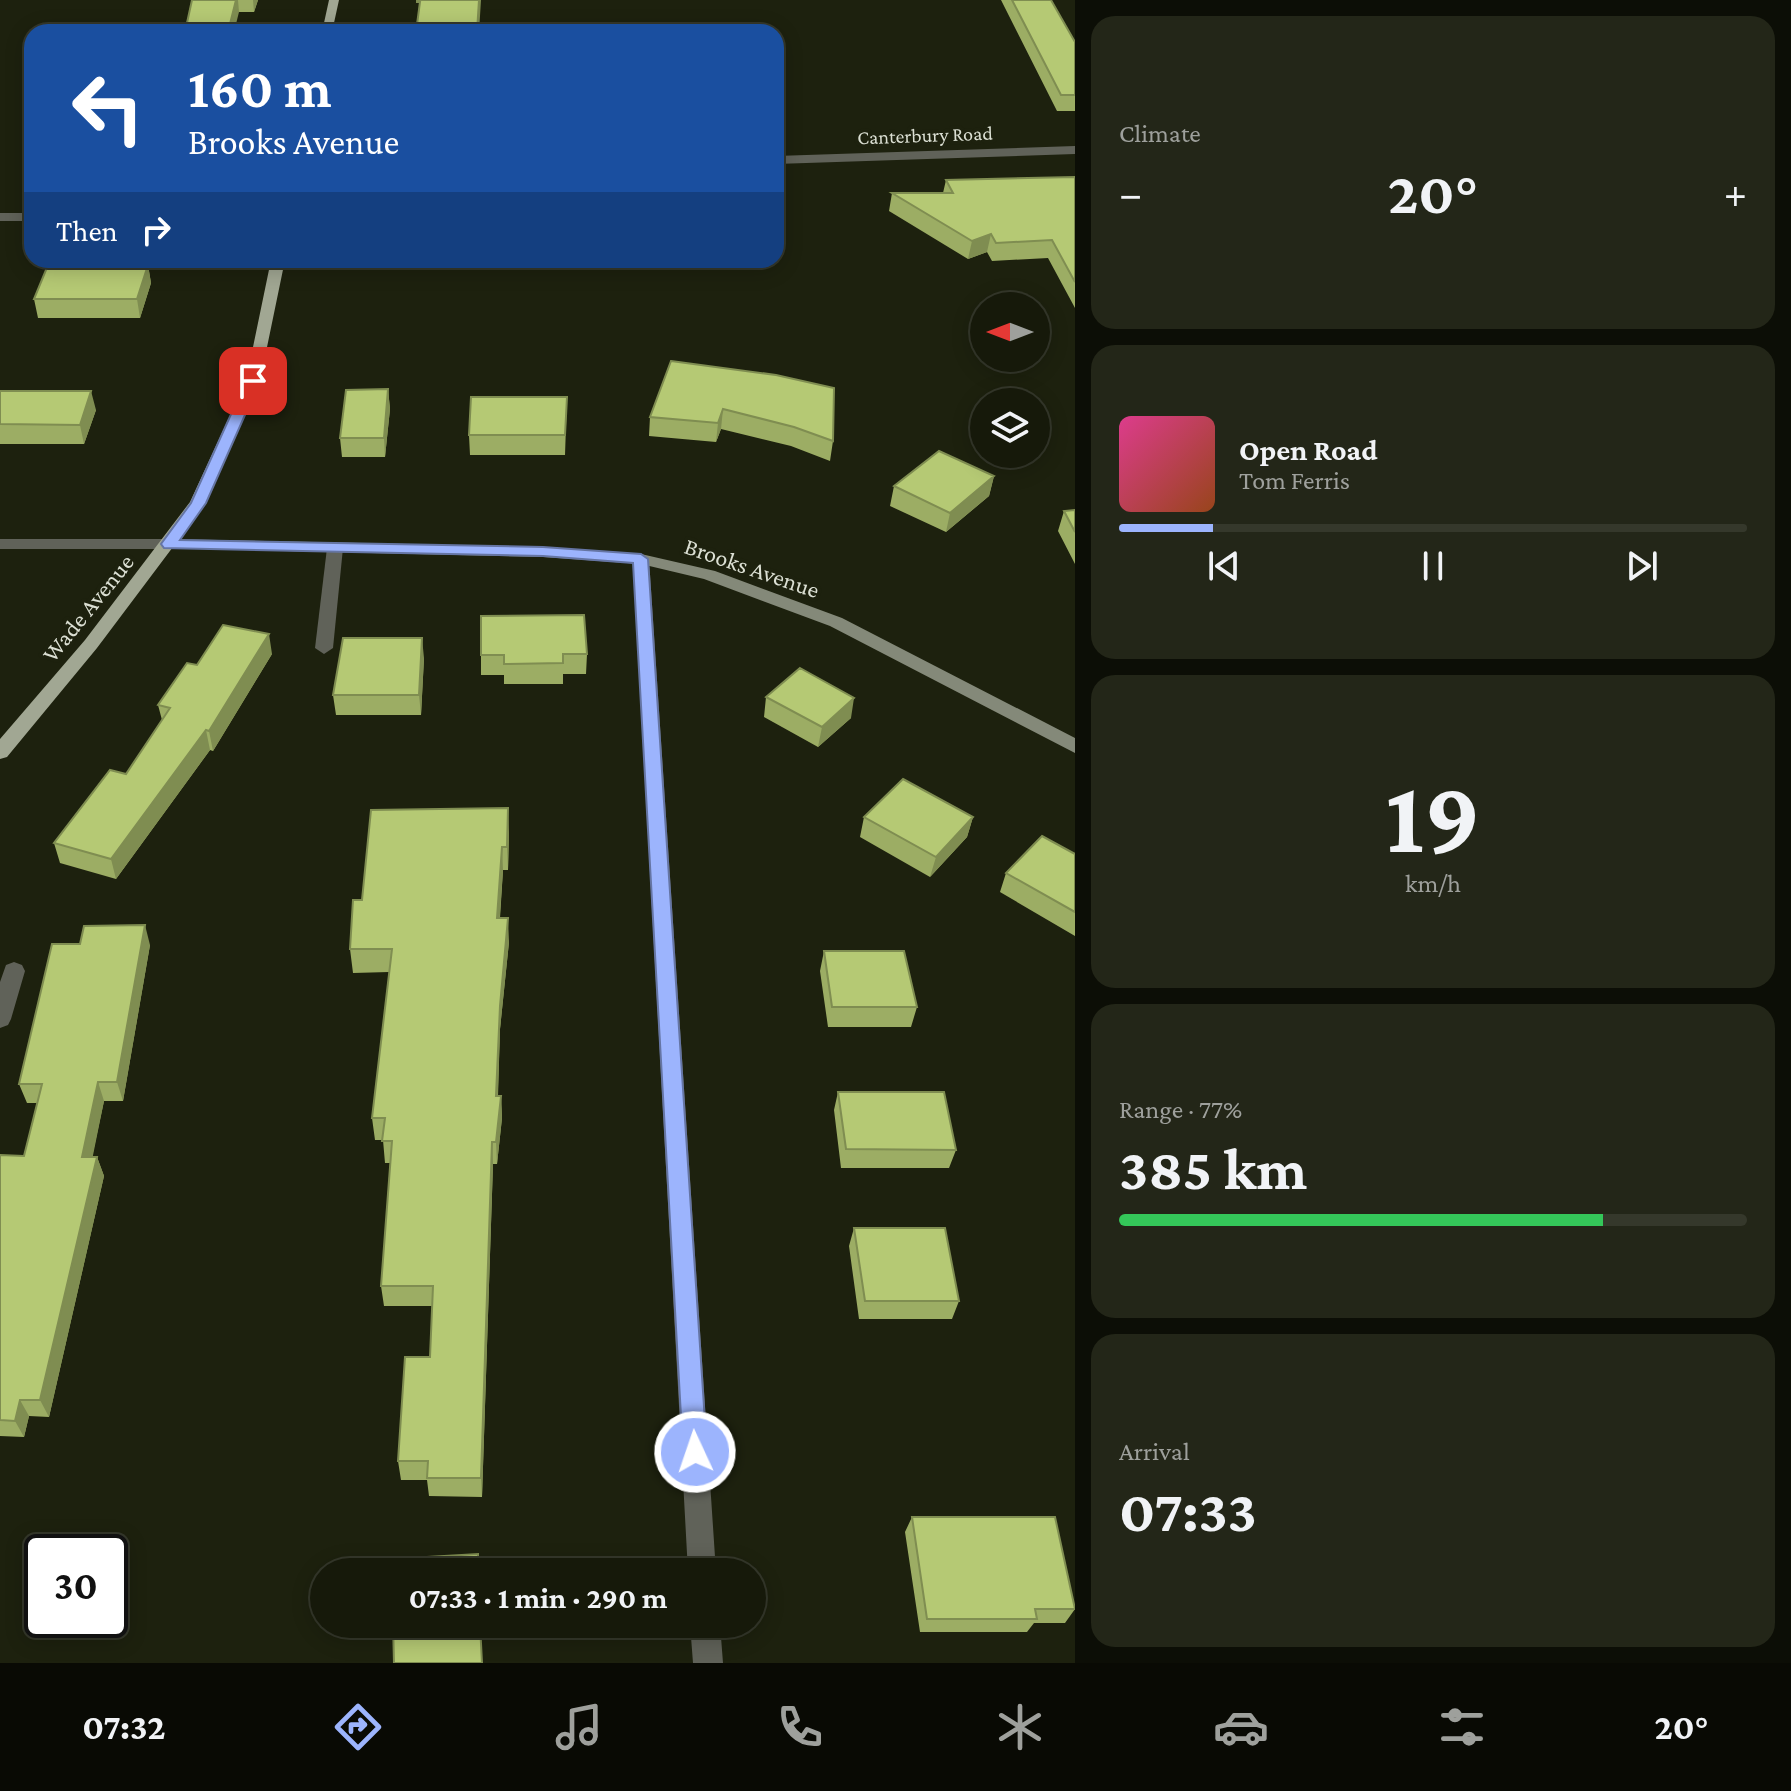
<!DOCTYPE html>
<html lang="en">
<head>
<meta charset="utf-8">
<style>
  :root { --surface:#16190a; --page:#232618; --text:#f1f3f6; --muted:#9ea09c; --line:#35382b; --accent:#9cb4fd }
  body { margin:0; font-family:"Crimson Pro",serif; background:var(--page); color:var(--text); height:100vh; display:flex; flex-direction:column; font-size:30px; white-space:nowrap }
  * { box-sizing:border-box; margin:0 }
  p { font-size:26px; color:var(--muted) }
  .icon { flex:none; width:44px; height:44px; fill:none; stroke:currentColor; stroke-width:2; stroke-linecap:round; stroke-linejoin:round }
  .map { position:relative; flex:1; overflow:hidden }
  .drawer { display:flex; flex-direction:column; gap:16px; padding:16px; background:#0c0e06; width:716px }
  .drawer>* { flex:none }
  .guide { position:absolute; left:24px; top:24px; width:760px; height:244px; border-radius:24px; box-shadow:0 4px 20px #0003,0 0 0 2px var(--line); background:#1a4fa0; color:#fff; overflow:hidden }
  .needle { width:52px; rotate:270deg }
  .buttons { position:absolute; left:970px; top:292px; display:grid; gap:16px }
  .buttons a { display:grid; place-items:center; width:80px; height:80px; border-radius:50%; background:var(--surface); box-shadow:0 4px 20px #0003,0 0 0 2px var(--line); font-size:40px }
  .speed { position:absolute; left:24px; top:1534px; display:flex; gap:16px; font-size:40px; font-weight:700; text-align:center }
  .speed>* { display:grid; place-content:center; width:104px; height:104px; border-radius:50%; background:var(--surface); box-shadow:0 4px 20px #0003,0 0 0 2px var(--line); line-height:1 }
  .speed .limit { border:4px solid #111; border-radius:12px; background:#fff; color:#111 }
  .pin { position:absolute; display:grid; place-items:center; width:68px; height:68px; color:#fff; margin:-34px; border-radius:16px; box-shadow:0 4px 12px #0006 }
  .me { position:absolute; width:88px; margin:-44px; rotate:357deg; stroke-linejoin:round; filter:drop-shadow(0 0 6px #0008) }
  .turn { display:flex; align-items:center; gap:28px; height:168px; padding:0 32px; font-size:36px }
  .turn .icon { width:104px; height:104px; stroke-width:2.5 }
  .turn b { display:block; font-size:56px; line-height:68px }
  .then { display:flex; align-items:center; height:76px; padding:0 32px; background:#0003; gap:16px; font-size:30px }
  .big { font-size:60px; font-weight:700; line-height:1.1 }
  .drawer .card { flex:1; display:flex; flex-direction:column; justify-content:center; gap:12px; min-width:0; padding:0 28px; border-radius:24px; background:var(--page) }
  .drawer .dial { align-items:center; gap:0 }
  .dial b { font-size:104px; line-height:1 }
  .song { display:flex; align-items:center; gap:24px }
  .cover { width:96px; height:96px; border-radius:12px; background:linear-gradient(135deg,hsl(330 70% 55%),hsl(20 70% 35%)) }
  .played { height:8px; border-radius:4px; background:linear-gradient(90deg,var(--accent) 15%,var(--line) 15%) }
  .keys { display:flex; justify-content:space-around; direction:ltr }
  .heat { display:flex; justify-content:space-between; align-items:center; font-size:44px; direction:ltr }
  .charge { height:12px; border-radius:6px; background:linear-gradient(90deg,#34c759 77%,var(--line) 0) }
  .trip { position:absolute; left:310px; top:1558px; width:456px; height:80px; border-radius:40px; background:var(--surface); box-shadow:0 4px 20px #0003,0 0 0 2px var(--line); font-weight:700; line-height:80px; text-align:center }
  .menu { display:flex; height:128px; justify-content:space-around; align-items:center; background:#090a04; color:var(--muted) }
  .menu .icon { width:56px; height:56px }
  .menu .current { color:var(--accent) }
  .menu b { font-size:36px; color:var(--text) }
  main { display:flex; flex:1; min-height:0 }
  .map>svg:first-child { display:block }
</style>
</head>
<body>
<main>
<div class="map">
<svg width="1075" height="1663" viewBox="0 0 1075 1663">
  <rect width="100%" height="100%" fill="#1d210e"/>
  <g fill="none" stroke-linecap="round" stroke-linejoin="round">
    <path fill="#606259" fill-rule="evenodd" d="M335 543 343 548 333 648 324 654 315 648 327 548Z"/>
    <path fill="#606259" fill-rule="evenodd" d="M1075 146V154L776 164V156Z
      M641 554 649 559 716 1572H688L633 559Z
      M14 962 22 965 25 971 11 1019 8 1025 0 1028V982L6 965Z
      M690 1624H720L723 1663H693Z"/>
    <path fill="#606259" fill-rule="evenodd" d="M0 213H32V221H0Z
      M0 539H169L177 544 169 549H0Z"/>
    <path fill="#848979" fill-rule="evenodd" d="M169 539 543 547 641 554 715 571 842 618 1075 738V753L830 626 704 579 641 564 543 557 163 548 161 544 163 540Z"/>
    <path fill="#a1a793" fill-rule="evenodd" d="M329 0H339L332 32H322Z
      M271 260H285L260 381 206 503 97 648 7 757 0 759V739L85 640 190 502 246 381Z"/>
  </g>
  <path fill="#9cad64" d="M192 0H258L254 12H239Z
    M1001 0H1051L1075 42V111H1057Z
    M776 61 784 104 783 121H776Z
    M1075 177V308L1048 258 992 261 987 252 968 259 889 211 892 193H943L946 180Z
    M148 265 151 283 140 318H38L34 299Z
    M671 361 833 441 830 461 791 446 721 429 716 442 649 436 650 417Z
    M388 389 390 409 385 457H342L340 438Z
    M0 391 96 410 84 444H0Z
    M567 397 565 455H470L469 435Z
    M994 476 989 496 946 532 890 506 894 486Z
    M1075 510V564L1058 531 1064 511Z
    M272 654 213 751 210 750 116 879 60 863 54 843 126 774 162 720 158 705 197 665Z
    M587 654 586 674H563V684H504V675H481V655Z
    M424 658 421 715H336L333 695Z
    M766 697 851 718 818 747 764 717Z
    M864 817H973L967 837 930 877 860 837Z
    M509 832 508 870H503L500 918 509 942 500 1029 498 1096H501L502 1118 497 1164H493L482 1497 429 1496 427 1480H401L398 1461 430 1357 432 1306H384L381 1286 390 1163H385L383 1140H375L372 1118 389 972 353 973 350 949 362 900Z
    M1075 854V936L1000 892 1006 873Z
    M80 944 150 945 123 1101H104L92 1157H97L104 1176 49 1417 29 1416 24 1437 0 1436V1157L24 1156 37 1103H27L19 1084Z
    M824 951 917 1007 911 1027H828L820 971Z
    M838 1092 956 1150 949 1168H841L834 1110Z
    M854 1228 959 1301 952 1319H859L849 1246Z
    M912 1517 1075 1609 1065 1623H1034L1027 1632H920L905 1532Z"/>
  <path fill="#7f8d51" d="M236 0H238L239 12 234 32H228Z
    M253 0H258L254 12Z
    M479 0H481L479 32H477Z
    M991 234 987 252 968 259 972 241Z
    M148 265 151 283 140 318 137 299Z
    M388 389 390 409 385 457 384 438Z
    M91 391 96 410 84 444 80 425Z
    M723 409 721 429 716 442 718 423Z
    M994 476 989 496 946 532 950 513Z
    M269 634 272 654 213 751 209 731Z
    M422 638 424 658 421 715 419 695Z
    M854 698 851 718 818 747 822 727Z
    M206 730 210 750 116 879 111 859Z
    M508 808 509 832 508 870 507 847Z
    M973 817 967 837 930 877 936 857Z
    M502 847 503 870 498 942 497 918Z
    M508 918 509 942 500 1029 497 1118 496 1096 500 1006Z
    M145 925 150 945 123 1101 117 1082Z
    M98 1082 104 1101 89 1175 82 1157Z
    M501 1096 502 1118 497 1164 496 1142Z
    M492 1142 493 1164 482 1497 481 1478Z
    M97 1157 104 1176 49 1417 40 1400Z
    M20 1400 29 1416 24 1437 15 1421Z"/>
  <path fill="#b5c974" stroke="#7f8d51" stroke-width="2" d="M192 0H236L228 32H185Z
    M417 0H479L477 32H416L420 2H417Z
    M1012 0H1051L1075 42V95H1061Z
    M776 61 784 104H776Z
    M1075 177V282L1052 240 996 243 991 234 972 241 892 193H953L946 180Z
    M48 265H148L137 299H34Z
    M671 361 776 375 834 388 833 441 794 427 723 409 718 423 650 417Z
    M388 389 384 438H340L346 390Z
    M0 391H91L80 425 0 424Z
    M471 397H567L565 435H469Z
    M939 451 994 476 950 513 894 486Z
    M1075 510V532L1064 511Z
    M584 615 587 654H563V663L504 664V655H481V616Z
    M223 625 269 634 209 731 206 730 111 859 54 843 110 770 126 774 170 708 158 705 187 663 197 665Z
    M343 638H422L419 695H333Z
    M800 668 854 698 822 727 766 697Z
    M903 779 973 817 936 857 864 817Z
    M508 808 507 847H502L497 918H508L500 1006 496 1096H501L496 1142H492L481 1478H427L428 1461H398L405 1357H430L433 1286H381L392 1141H382L385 1118H372L392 949H350L353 900H362L371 810Z
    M1042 836 1075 854V912L1006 873Z
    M145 925 117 1082H98L82 1157H97L40 1400H20L15 1421 0 1420V1155L24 1156 42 1084H19L52 944H80L84 926Z
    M824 951H904L917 1007H832Z
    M838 1092H944L956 1150 846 1149Z
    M854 1228H945L959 1301H865Z
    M912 1517H1055L1075 1609H1035L1037 1619H927Z
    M478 1554V1572H393V1559Z
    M393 1624H480L482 1663H394Z"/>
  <path fill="#9cb4fd" stroke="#6575a4" stroke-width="2" d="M253 377 260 381 206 503 180 540 543 547 641 554 648 559 707 1452 704 1461 695 1464 686 1461 683 1452 633 563 543 556 164 548 161 544 191 503 246 381Z"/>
  <g text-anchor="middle" stroke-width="8" stroke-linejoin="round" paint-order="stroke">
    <g font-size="20" fill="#dbdfd3" stroke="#1d210e">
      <text transform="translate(925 135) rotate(-2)" y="7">Canterbury Road</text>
    </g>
    <g font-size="24" fill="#dbdfd3" stroke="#1d210e">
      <text transform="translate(752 568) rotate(19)" y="8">Brooks Avenue</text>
      <text transform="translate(88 608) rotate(-51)" y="8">Wade Avenue</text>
    </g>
  </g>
</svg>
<div class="buttons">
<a><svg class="needle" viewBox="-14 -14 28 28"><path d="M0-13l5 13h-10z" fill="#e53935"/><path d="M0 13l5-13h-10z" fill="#9ea09c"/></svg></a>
<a><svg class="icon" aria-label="layers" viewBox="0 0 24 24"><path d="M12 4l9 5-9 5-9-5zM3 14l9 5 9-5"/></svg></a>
</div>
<div class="speed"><div class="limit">30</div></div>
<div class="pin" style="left:253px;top:381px;background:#d93025"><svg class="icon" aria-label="arrive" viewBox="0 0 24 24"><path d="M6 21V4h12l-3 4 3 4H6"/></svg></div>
<svg class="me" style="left:695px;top:1452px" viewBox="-20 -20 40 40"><circle r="17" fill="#9cb4fd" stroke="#fff" stroke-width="3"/><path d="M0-11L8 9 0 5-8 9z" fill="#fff"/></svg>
<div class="trip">07:33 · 1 min · 290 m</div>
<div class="guide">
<div class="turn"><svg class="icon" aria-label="left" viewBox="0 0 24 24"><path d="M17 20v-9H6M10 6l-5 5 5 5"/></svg><div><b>160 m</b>Brooks Avenue</div></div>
<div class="then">Then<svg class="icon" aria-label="right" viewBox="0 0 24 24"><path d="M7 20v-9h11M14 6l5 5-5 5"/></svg></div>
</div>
</div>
<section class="drawer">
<div class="card"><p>Climate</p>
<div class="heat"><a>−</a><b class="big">20°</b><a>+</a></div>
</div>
<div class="card">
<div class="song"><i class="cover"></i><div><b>Open Road</b><p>Tom Ferris</p></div></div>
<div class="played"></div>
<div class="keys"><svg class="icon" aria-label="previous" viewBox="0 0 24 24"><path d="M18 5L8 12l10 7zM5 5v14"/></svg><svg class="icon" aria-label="pause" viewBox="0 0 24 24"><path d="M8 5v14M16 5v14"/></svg><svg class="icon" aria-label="next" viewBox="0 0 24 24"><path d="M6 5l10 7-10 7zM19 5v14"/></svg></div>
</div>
<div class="card dial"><b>19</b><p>km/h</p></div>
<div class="card"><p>Range · 77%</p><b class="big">385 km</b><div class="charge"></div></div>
<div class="card"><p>Arrival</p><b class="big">07:33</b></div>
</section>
</main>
<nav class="menu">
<b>07:32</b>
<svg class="icon current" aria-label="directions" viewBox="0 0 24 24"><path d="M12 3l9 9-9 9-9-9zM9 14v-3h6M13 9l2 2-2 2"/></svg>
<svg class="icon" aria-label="music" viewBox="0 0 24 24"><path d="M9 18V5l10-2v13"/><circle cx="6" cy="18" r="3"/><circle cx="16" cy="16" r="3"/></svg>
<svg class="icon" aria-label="phone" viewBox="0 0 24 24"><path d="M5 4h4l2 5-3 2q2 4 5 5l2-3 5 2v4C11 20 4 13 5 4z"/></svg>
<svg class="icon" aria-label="climate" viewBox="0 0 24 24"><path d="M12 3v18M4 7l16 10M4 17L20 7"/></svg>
<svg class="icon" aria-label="car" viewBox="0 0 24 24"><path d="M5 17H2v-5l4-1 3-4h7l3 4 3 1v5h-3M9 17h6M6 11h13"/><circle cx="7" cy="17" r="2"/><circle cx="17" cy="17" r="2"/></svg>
<svg class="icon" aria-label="filters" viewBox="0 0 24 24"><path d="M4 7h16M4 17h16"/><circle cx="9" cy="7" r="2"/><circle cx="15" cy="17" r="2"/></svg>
<b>20°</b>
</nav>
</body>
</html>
